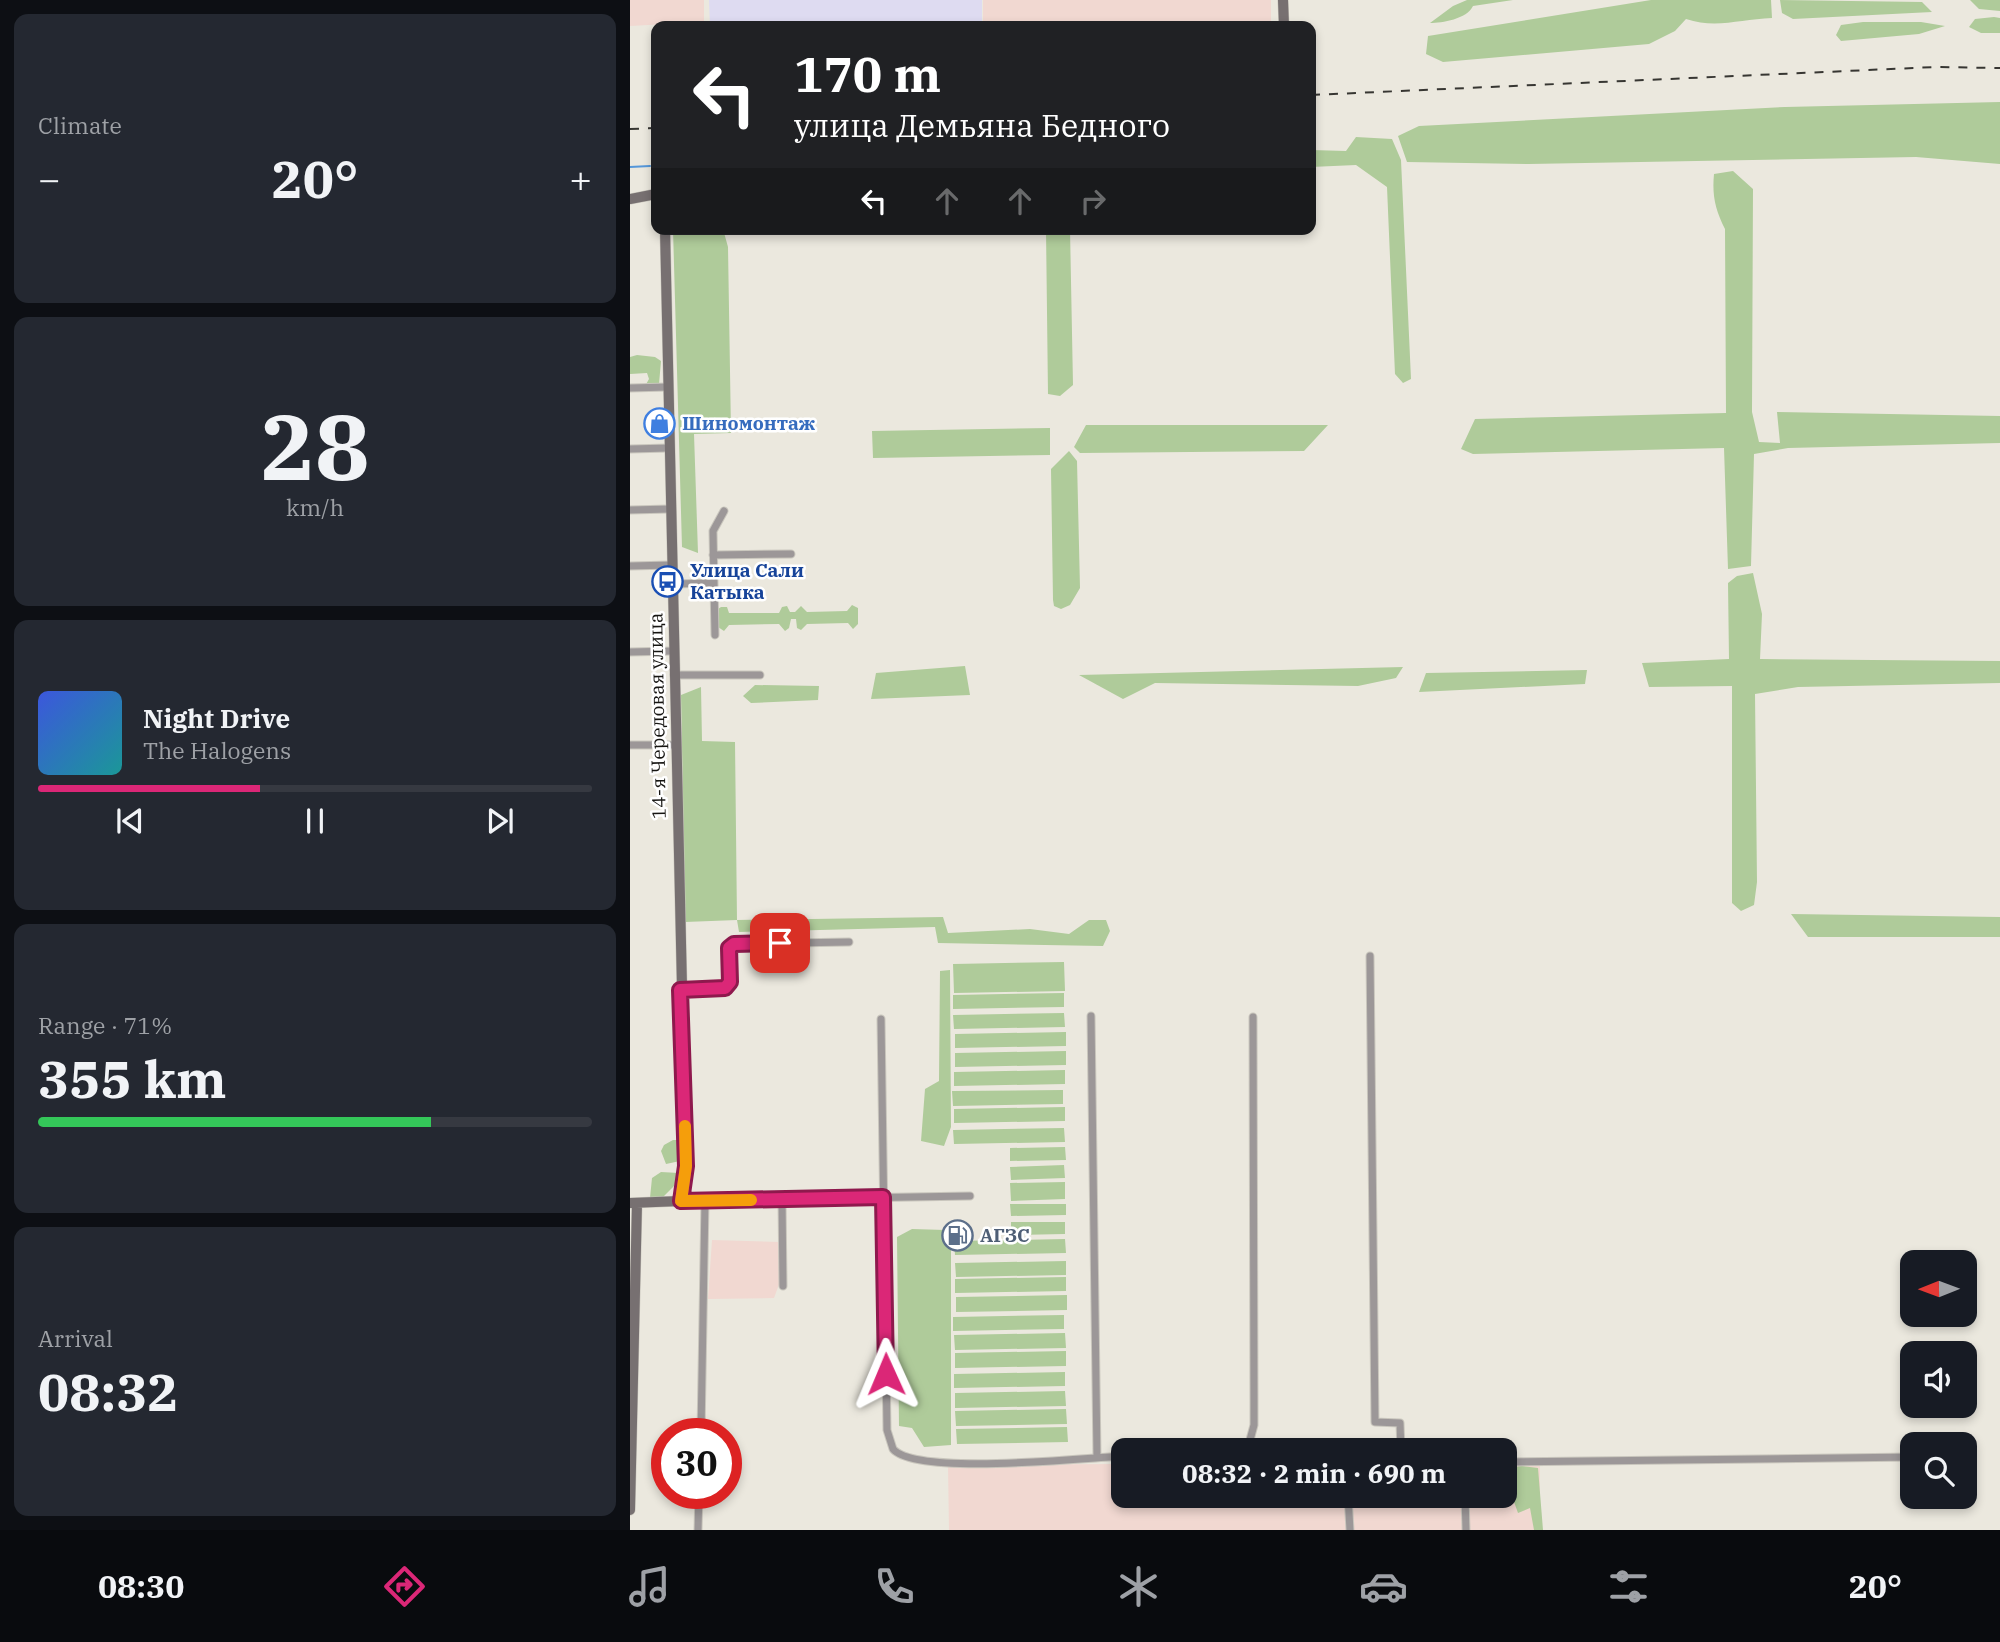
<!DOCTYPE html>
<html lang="en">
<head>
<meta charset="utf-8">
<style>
  :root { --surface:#171b24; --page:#242831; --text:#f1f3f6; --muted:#9ea1a6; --line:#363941; --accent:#db2777 }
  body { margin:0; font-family:"IBM Plex Serif",serif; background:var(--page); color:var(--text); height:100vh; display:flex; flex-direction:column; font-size:26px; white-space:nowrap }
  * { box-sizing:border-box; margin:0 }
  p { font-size:23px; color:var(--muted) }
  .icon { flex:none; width:38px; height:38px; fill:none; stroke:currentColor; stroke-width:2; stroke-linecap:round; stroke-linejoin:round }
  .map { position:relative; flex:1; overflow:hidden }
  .side { display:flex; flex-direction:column; gap:14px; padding:14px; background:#0d0f14; width:630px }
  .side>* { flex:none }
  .hud { position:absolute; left:21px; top:21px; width:665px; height:214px; border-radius:14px; box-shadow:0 4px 10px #0003; background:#202124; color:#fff; overflow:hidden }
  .needle { width:46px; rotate:269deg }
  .buttons { position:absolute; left:1270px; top:1250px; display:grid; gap:14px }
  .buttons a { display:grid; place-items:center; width:77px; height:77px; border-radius:14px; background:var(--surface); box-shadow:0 4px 10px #0003; font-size:35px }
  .speed { position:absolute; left:21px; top:1418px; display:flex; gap:14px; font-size:35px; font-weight:700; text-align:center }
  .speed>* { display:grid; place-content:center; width:91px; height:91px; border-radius:50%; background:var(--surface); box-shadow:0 4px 10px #0003; line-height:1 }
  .speed .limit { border:10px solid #d22; background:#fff; color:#111 }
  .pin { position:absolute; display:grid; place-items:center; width:60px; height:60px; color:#fff; margin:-30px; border-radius:14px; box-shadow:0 4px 10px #0006 }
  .me { position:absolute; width:77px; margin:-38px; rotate:359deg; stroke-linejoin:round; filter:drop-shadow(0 0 5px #0008) }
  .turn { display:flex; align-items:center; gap:24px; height:147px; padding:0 28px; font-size:32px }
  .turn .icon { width:91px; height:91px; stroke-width:2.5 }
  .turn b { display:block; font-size:49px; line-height:60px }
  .lanes { display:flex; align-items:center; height:66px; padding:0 28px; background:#0003; justify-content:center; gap:35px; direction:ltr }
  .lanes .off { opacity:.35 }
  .big { font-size:52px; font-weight:700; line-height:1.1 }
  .side .tile { flex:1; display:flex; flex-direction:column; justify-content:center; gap:10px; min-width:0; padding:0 24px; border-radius:14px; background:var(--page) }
  .side .dial { align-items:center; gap:0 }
  .dial b { font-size:91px; line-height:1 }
  .song { display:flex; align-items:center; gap:21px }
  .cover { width:84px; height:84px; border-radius:10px; background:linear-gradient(135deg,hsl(230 70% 55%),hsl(180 70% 35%)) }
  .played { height:7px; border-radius:4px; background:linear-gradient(90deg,var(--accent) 40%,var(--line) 40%) }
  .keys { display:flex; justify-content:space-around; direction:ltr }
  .heat { display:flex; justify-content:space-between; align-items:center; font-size:38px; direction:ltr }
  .charge { height:10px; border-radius:5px; background:linear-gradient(90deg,#34c759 71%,var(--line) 0) }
  .trip { position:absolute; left:481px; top:1438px; width:406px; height:70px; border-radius:14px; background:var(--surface); box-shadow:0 4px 10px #0003; font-weight:700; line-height:70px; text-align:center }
  .tab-bar { display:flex; height:112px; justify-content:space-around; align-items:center; background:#090b0e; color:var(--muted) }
  .tab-bar .icon { width:49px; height:49px }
  .tab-bar .current { color:var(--accent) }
  .tab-bar b { font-size:32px; color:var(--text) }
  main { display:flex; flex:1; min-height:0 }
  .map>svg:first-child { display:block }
</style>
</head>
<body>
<main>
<section class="side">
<div class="tile"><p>Climate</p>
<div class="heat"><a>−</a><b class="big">20°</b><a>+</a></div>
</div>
<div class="tile dial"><b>28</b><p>km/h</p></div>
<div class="tile">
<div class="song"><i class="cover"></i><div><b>Night Drive</b><p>The Halogens</p></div></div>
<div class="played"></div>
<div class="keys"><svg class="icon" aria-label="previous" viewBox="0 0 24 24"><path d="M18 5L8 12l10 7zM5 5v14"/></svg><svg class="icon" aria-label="pause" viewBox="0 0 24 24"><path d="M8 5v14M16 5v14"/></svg><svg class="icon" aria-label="next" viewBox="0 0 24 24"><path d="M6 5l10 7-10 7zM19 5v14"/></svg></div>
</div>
<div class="tile"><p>Range · 71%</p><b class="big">355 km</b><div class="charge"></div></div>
<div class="tile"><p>Arrival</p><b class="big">08:32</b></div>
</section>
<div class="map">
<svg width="1370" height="1530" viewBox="0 0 1370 1530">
  <rect width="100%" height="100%" fill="#ebe8de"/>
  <path fill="#dedbf1" d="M79 0H352V26H80Z"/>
  <path fill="#f1d8d1" d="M0 0H74V22L0 26Z
    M353 0H641V26H353Z
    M82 1240 150 1242 151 1279 144 1298 78 1299Z
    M493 1464 494 1496H875V1464H910V1530H319L318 1465Z"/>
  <path fill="#afcb9a" d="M837 0H883L843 6C837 19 812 23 800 23L823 6Z
    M1021 0H1141L1142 18C1111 19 1086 29 1056 19L1045 31 1019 44 813 62 796 54 798 36Z
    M1150 0 1292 2 1302 12 1163 19 1152 13Z
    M1340 0H1370V11L1349 9Z
    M1364 17 1370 18V33H1351L1339 27 1345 19Z
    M1233 22H1291L1315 26 1289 34 1211 41 1206 35 1211 25Z
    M1370 102V164L1286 157 899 164 777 162 768 136 789 126 1155 107Z
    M726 137 762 139 771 160 781 379 773 383 765 374 757 187 726 165 681 167V150L716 151Z
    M1103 171 1123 189 1122 412 1129 442 1150 443 1147 412 1370 416V443L1158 448 1124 454 1121 566 1098 569 1094 448 843 454 831 449 845 419 1096 413 1095 229C1085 209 1082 195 1084 174Z
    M43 229H93L98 247 101 433 64 434 68 553 52 547Z
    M416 229H440L443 385 430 396 418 394Z
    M7 355 25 357 31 361 29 384 15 386 19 379 17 373 0 374V357Z
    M456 425H698L674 451 450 453 444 447Z
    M420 428V455L243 458 242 431Z
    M439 451 447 461 450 588 440 605 431 609 424 606 423 600 421 469Z
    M1123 573 1132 614 1130 659 1370 661V683L1168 687 1125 694 1127 882 1124 905 1111 911 1102 903V686L1019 687 1012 663 1099 659 1098 583 1107 576Z
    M222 605 228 608V624L223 629 218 623 177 624 171 630 167 628 166 619H161L159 628 155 631 149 624 99 625 94 631 88 627V609L91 607H97L99 613H149L152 607 157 606 160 612H165L171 606 177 612 217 611Z
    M335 666 340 695 241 699 246 673Z
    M773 667 766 678 728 686 525 683 493 699 449 675Z
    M957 670 955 684 789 692 796 673Z
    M125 685 189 686 188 700 121 703 113 696Z
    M71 687 72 741 105 742 107 920 313 917 318 933 400 929 439 934 459 920H476L480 931 473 946 308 943 305 927 109 932 107 920 55 922 51 695Z
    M1161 914 1370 917V937H1178Z
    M434 962 435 991 324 993 323 964Z
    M320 970 321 1127 314 1146 291 1141 295 1089 309 1081 310 971Z
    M434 993V1007L323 1009V995Z
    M434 1013 435 1027 324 1029 323 1015Z
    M436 1032V1046L325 1048V1034Z
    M436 1051V1065L325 1067V1053Z
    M435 1070V1084L324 1086V1072Z
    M433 1090V1104L323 1106 322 1091Z
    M435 1107V1121L324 1123V1109Z
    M434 1128 435 1142 324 1144 323 1130Z
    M43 1140H50V1161L36 1164 31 1151 34 1145Z
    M435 1147 436 1160 380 1161V1148Z
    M434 1165 435 1178 381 1180 380 1167Z
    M31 1172 49 1173 44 1186 31 1199 20 1198 22 1178Z
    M435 1182V1199L381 1201 380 1183Z
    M380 1204H436V1215L381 1216Z
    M381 1222H435V1234L381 1235Z
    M282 1229 315 1230 321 1241V1445L294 1447 282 1428 269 1426 267 1237Z
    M435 1239 436 1253 325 1255 324 1241Z
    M436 1261V1275L326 1277 325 1263Z
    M436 1277V1291L325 1293V1279Z
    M437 1295V1310L326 1312V1297Z
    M434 1315V1329L323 1331V1317Z
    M435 1333 436 1348 325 1350 324 1335Z
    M436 1351V1366L325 1368V1353Z
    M435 1372V1386L324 1388V1374Z
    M435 1391 436 1406 325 1408V1393Z
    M436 1409 437 1424 326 1426 325 1411Z
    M437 1427 438 1442 327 1444 326 1429Z
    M892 1466 908 1468 913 1530H904L900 1508 888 1513 883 1499 885 1493 876 1488 875 1468Z"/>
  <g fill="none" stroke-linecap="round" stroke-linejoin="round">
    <path stroke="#5597d9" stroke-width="2" d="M0 167 20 166"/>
    <defs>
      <path id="street" d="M0 388 38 387
        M0 449 39 448
        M0 510 40 509
        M83 555 161 554
        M0 566 41 565
        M42 584 84 583
        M85 635 83 531 94 511
        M0 652 43 651
        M44 675H130
        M0 745H45
        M740 956 745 1422 770 1423 771 1451
        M50 990 95 988 100 982 99 949 104 944 219 942
        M461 1016 467 1457
        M251 1019 257 1430 263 1449C286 1476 453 1458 494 1456
        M152 1199 153 1286
        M51 1201 340 1196
        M71 1433 75 1201
        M617 1451 624 1425V1400L623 1017
        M875 1462 1283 1457
        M718 1496 720 1530
        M835 1496 836 1530
        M68 1530 69 1493"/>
      <path id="secondary" d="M653 0 654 26
        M0 199 26 194
        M0 1203 51 1201 56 1166 35 229
        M0 1510 7 1203"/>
    </defs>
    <use href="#street" stroke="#c9c6bd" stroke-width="9"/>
    <use href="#secondary" stroke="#c9c6bd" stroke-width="11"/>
    <use href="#street" stroke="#9c9798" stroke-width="7"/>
    <use href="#secondary" stroke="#777071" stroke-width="10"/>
    <path stroke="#373632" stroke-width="2" stroke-dasharray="9 9" stroke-linecap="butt" d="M681 95 1306 67 1370 68
      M0 129 26 128"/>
  </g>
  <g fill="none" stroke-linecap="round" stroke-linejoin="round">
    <defs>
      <path id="route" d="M150 943 104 944 99 948 100 982 95 988 50 990 56 1166 51 1201 253 1197 256 1374"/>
    </defs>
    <use href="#route" stroke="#8e194d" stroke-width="18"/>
    <use href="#route" stroke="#db2777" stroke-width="12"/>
    <path stroke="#f59e0b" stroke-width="12" d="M55 1126 56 1166 51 1201 121 1200"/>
  </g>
  <defs>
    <symbol id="shop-ring" viewBox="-11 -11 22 22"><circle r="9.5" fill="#fff" stroke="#3f7fe0" stroke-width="1.5"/><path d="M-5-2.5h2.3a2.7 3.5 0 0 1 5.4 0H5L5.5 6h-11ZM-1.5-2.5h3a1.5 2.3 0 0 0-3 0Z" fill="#3f7fe0"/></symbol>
    <symbol id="bus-ring" viewBox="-11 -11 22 22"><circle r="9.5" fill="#fff" stroke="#1a4fb4" stroke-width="1.5"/><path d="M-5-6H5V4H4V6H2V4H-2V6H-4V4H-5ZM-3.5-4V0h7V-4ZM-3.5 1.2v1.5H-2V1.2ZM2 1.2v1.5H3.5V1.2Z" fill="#1a4fb4"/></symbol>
    <symbol id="fuel-ring" viewBox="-11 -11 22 22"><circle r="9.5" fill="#fff" stroke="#5c6f8a" stroke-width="1.5"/><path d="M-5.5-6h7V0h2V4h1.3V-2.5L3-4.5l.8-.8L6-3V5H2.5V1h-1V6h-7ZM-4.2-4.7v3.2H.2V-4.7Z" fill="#5c6f8a"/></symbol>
  </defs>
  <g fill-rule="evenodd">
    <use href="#shop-ring" x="12" y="406" width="35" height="35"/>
    <use href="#bus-ring" x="20" y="564" width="35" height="35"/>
    <use href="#fuel-ring" x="310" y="1218" width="35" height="35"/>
  </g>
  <g text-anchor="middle" stroke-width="5" stroke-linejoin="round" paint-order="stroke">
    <g font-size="19" font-weight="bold" fill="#366cbe" stroke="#fff" text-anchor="start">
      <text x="52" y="430">Шиномонтаж</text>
    </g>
    <g font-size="19" font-weight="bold" fill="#164399" stroke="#fff" text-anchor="start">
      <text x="60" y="577">Улица Сали<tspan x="60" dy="22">Катыка</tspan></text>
    </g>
    <g font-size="19" fill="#161512" stroke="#fff">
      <text transform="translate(27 716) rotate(-91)" y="7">14-я Чередовая улица</text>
    </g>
    <g font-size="19" font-weight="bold" fill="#4e5e75" stroke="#fff" text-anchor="start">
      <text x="350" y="1242">АГЗС</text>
    </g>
  </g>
</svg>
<div class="buttons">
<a><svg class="needle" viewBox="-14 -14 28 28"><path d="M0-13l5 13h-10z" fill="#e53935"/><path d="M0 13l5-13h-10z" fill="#9ea1a6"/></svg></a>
<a><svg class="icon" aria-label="sound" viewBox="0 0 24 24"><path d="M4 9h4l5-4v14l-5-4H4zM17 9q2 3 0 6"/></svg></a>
<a><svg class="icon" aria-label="search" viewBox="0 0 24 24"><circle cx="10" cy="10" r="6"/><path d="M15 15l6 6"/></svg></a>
</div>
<div class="speed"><div class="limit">30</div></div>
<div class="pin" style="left:150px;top:943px;background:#d93025"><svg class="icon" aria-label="arrive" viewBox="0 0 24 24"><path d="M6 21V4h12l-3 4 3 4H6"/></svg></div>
<svg class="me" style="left:256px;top:1374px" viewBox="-20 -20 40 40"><path d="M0-17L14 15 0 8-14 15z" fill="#db2777" stroke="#fff" stroke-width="4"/></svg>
<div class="trip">08:32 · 2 min · 690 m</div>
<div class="hud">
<div class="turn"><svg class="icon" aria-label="left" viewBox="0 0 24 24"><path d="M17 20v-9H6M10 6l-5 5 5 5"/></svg><div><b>170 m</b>улица Демьяна Бедного</div></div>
<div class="lanes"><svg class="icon" aria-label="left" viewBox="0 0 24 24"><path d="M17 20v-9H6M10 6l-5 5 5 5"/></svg><svg class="icon off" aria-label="ahead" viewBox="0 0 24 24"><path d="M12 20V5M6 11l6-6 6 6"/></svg><svg class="icon off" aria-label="ahead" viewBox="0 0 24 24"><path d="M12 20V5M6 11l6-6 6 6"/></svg><svg class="icon off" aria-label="right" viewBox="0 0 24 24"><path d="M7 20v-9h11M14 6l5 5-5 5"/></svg></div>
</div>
</div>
</main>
<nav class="tab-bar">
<b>08:30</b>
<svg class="icon current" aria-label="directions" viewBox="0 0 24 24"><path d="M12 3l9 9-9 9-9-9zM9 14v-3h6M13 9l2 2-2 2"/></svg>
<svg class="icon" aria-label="music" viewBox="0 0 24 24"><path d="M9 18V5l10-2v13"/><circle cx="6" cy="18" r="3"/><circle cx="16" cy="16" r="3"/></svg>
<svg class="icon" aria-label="phone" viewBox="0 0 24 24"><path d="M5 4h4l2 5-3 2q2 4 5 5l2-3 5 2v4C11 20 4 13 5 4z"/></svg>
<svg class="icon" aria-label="climate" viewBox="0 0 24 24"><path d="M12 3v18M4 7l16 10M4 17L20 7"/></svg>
<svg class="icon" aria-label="car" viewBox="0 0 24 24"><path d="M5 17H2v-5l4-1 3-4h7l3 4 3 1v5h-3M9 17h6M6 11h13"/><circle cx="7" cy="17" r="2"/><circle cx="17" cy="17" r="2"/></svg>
<svg class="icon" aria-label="filters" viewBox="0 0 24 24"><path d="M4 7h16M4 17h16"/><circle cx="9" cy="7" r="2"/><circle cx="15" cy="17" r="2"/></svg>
<b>20°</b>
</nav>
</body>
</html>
